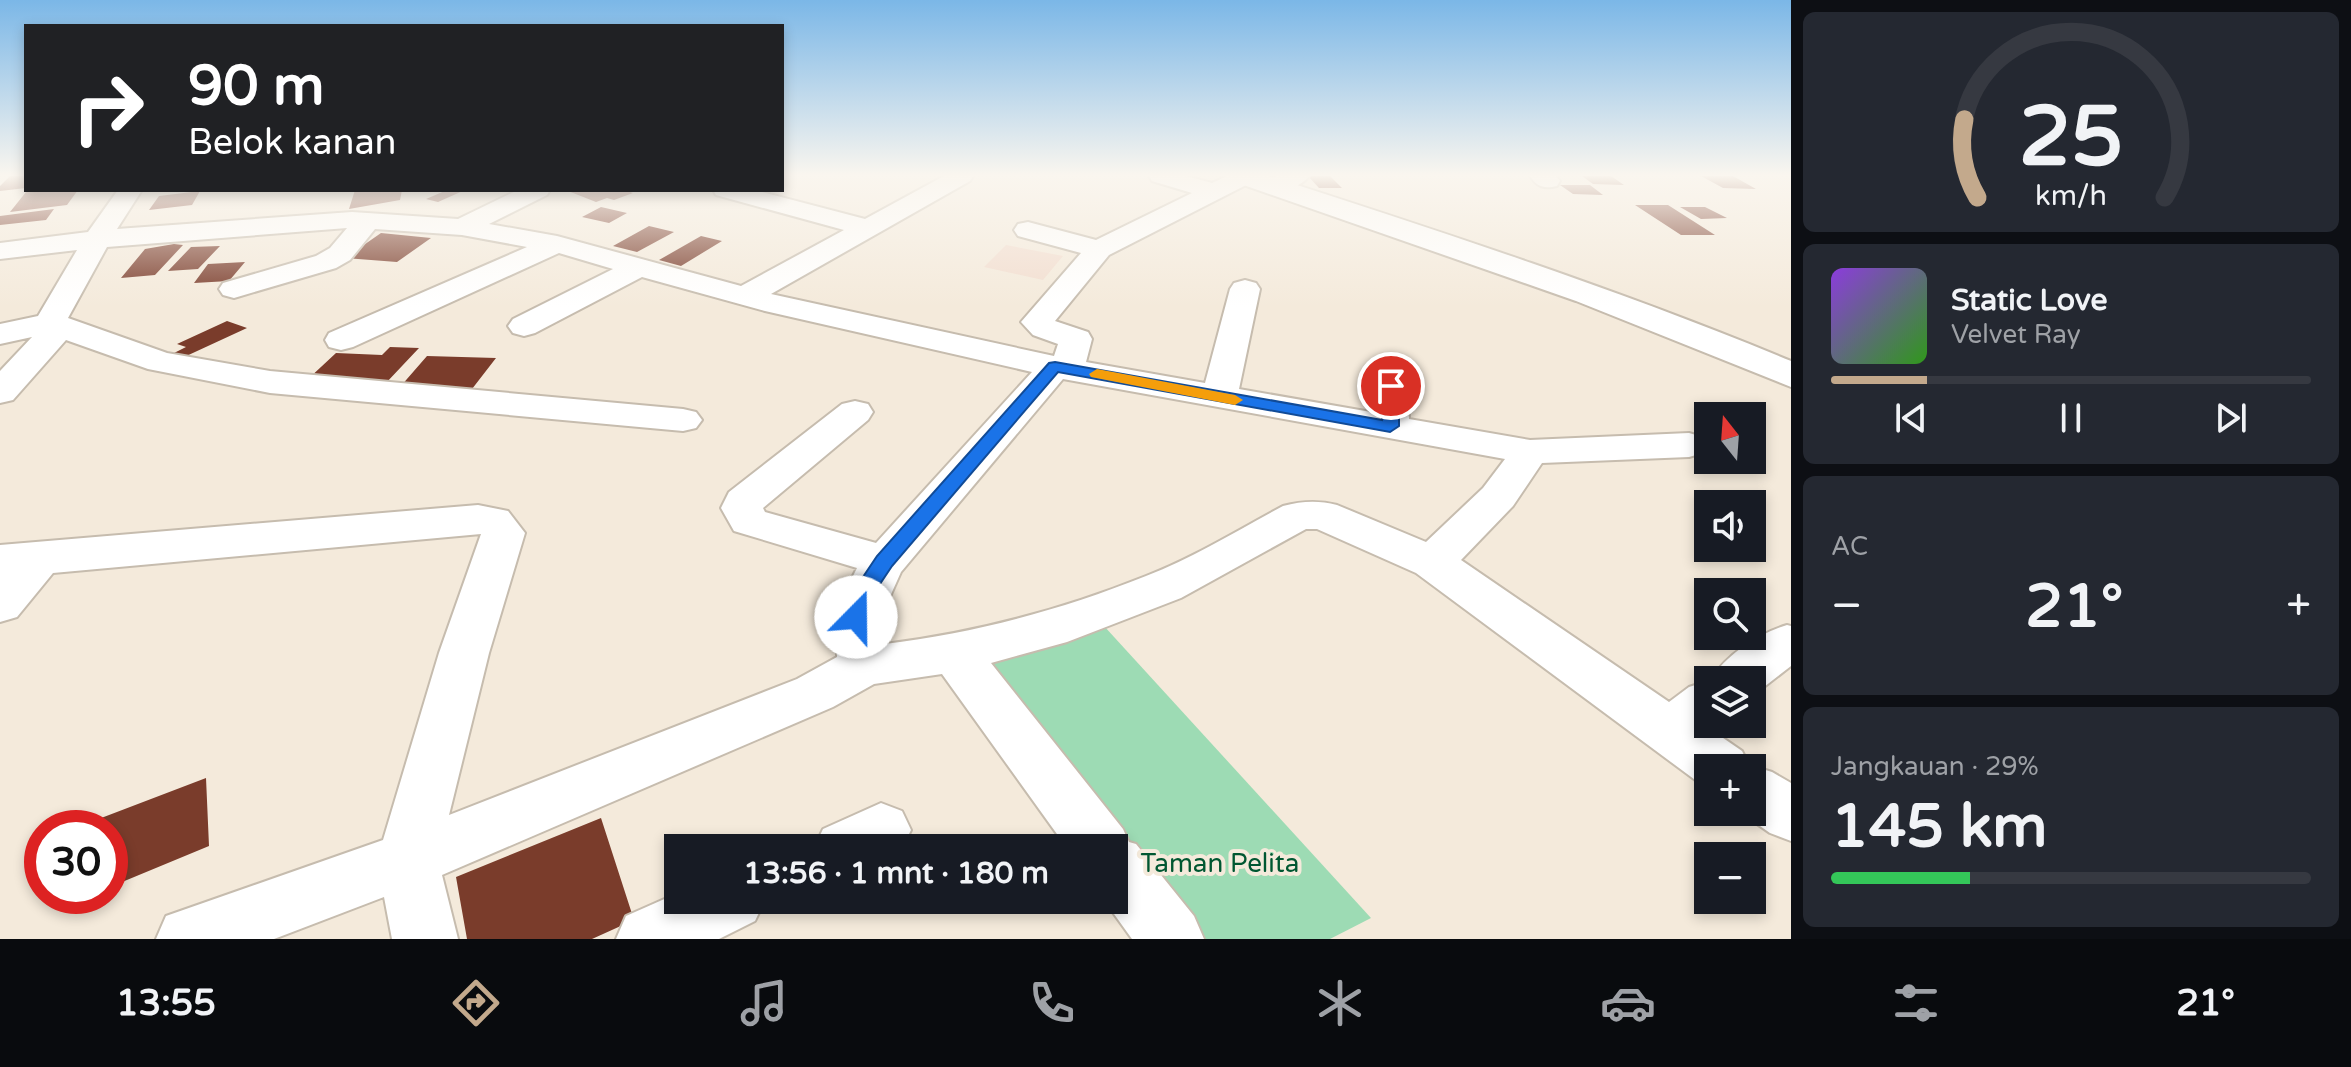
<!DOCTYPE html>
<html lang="id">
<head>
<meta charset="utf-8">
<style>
  :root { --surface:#171b24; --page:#242831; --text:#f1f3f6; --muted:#9ea1a6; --line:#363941; --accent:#c3a98c }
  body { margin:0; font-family:"Varela Round",sans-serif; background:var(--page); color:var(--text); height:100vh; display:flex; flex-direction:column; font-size:30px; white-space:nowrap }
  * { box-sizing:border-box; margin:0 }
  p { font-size:26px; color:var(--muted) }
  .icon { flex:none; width:44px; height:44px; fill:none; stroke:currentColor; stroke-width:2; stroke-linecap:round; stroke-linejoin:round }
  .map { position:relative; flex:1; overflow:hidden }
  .panel { display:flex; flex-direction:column; gap:12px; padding:12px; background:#0d0f14; width:560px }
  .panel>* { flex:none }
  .hud { position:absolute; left:24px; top:24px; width:760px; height:168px; border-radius:0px; box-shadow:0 4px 12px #0003; background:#202124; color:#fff; overflow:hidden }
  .needle { width:52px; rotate:343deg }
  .tools { position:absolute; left:1694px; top:402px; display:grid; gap:16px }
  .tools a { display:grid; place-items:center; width:72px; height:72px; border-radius:0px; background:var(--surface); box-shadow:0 4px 12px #0003; font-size:40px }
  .speed { position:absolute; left:24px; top:810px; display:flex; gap:16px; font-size:40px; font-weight:700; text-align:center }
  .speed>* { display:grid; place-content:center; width:104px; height:104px; border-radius:50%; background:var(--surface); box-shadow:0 4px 12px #0003; line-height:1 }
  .speed .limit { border:12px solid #d22; background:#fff; color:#111 }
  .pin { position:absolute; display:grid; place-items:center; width:68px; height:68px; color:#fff; margin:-34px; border:4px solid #fff; border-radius:50%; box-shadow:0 2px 8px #0007 }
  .me { position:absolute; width:88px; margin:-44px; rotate:22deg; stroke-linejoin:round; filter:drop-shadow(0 0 6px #0008) }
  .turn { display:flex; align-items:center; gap:28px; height:168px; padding:0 32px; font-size:36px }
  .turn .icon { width:104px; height:104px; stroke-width:2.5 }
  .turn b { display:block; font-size:56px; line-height:68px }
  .big { font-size:60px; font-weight:700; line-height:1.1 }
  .panel .tile { flex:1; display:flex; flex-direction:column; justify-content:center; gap:12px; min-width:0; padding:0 28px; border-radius:12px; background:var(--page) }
  .panel .dial { align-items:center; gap:0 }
  .dial svg { height:208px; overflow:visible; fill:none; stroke:var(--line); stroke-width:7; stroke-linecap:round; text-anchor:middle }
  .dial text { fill:var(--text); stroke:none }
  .song { display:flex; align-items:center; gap:24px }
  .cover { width:96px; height:96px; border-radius:12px; background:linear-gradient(135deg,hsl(270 70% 55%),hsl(110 70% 35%)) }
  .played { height:8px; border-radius:4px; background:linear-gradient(90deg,var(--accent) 20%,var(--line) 20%) }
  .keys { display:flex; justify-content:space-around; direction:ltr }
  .heat { display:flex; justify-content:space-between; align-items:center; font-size:44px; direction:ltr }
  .charge { height:12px; border-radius:6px; background:linear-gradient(90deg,#34c759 29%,var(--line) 0) }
  .trip { position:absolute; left:664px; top:834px; width:464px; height:80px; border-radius:0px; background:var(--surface); box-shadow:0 4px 12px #0003; font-weight:700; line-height:80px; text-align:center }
  .tabs { display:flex; height:128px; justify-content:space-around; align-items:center; background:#090b0e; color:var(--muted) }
  .tabs .icon { width:56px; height:56px }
  .tabs .current { color:var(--accent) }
  .tabs b { font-size:36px; color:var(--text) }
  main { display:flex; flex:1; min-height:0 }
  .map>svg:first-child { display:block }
</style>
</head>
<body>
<main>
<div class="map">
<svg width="1791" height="939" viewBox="0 0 1791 939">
  <rect width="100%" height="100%" fill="#f4eadb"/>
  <path fill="#f2ddcf" d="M1006 245 1063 256 1043 280 984 267Z"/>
  <path fill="#9ddbb4" d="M1104 626 1371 918 1330 939H1181L978 657Z"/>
  <path fill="#7a3c2b" d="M10 176H26V188L0 191V186Z
    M1308 176H1330L1342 188H1319Z
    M1582 176H1611L1624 185 1593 184Z
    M1701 176H1733L1756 189 1723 188Z
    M1560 185H1590L1603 195 1573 194Z
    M45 190H78L67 205 10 212 26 192Z
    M355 190H402L400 200 349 209Z
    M447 190H465L438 202 426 199Z
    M572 190H624L633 193 614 200 607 198 596 202 568 191Z
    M200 191 192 205 149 210 159 196Z
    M1635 205H1668L1715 235H1681Z
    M601 207 627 213 609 223 582 217Z
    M1680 207H1705L1727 218 1701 219Z
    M54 209 46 220 0 225V216Z
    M649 226 674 232 637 252 613 246Z
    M381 233 431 238 397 262 345 258Z
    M701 236 722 241 681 266 659 260Z
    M174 244 183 245 155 275 121 278 145 249Z
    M220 246 198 269 168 271 191 247Z
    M245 262 229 281 194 283 208 264Z
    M227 321 247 328 182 358 172 354 186 347 177 344Z
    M390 347 419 348 385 384 307 380 336 353 382 355Z
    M427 356 496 358 472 389 400 387Z
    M206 778 209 846 110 887V828H75Z
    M601 818 634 920 592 939H467L456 877Z"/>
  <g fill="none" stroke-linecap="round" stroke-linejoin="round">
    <defs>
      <path id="minor" d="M944 176H973L970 181 771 294 1054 356 1058 344 1033 335 1021 322 1081 253 1018 236 1014 230 1018 224 1028 222 1096 240 1192 193 1152 181 1149 176H1186L1212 183 1227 176H1257L1254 181 1109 255 1055 321 1088 332 1092 339 1086 362 1205 383 1230 289 1234 283 1245 280 1256 283 1260 289 1239 389 1371 412 1372 365 1377 358 1389 355 1401 358 1406 365 1409 419 1530 440 1689 433 1703 437 1708 445 1703 453 1689 457 1542 463 1513 506 1461 560 1669 702 1689 687 1708 681V724H1717L1710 729 1742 751 1749 765 1772 772 1791 783V841L1770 833 1740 812H1752V768H1708V787L1702 785 1416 573 1317 529H1306L1181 598 1067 642 991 663 1123 829 1129 842 1136 844 1194 916 1204 939H1132L1104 900H1114V848H1067L942 674 874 684 833 707 442 875 458 939H392L384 897 274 939H156L166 916 383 840 439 653 481 534 53 573 17 617 0 622V545L478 505 508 511 525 533 489 653 449 815 797 679 837 657 836 610 857 568 734 531 721 508 729 492 842 404 855 401 868 404 873 412 868 420 763 508 765 512 876 543 1032 372 765 311 642 277 535 333 524 336 513 333 508 326 513 319 613 269 559 253 353 347 341 350 329 347 325 340 329 333 527 247 462 235 375 229 350 260 336 268 234 298 223 295 219 289 223 283 316 256 330 248 347 228 107 247 68 318 167 353 270 371 683 409 696 412 702 420 696 428 683 431 270 393 148 369 66 340 13 400 0 403V371L32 337 0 344V324L38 316 77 250 0 259V243L88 232 118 190H142L117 229 352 212 458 219 518 190H550L547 195 489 224 557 236 741 286 844 230 716 195 713 190H754L865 219ZM1063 379 1505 459 1483 488 1426 542 1337 505C1318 500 1302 501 1283 506 1238 530 1193 558 1146 576 1061 610 975 633 885 644L884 610 901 572Z
        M1277 176H1309C1300 188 1279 195 1265 191L1262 186Z
        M1530 176H1556L1560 181 1557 186C1544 189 1537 187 1530 176Z
        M1787 625 1791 626V666L1755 694 1752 695V680H1711C1725 655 1760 633 1787 625Z
        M881 803 902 811 911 830 902 848H814L823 829Z
        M678 893V900H765L755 921 719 939H616L626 916Z"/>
      <path id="tertiary" d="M1231 176H1269C1445 233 1620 290 1791 361V387L1576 301 1235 182Z"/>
    </defs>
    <use href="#minor" stroke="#c6bcae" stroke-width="4"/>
    <use href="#tertiary" stroke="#c6bcae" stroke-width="4"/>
    <use href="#minor" fill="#fff" fill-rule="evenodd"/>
    <use href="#tertiary" fill="#fff" fill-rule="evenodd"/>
  </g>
  <linearGradient id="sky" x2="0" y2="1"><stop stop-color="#7bb7e7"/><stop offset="0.57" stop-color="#faf6ef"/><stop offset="1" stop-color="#faf6ef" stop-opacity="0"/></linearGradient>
  <rect width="1791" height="307" fill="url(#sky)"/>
  <path fill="#1a73e8" stroke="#114b97" stroke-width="2" d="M1055 362 1382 420 1383 386 1391 381 1399 386V426L1390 432 1058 372 892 566 876 590 864 623H849L845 617 855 589 877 556 1049 363Z"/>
  <path fill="#f59e0b" d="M1097 369 1235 395 1243 400 1235 405 1091 377 1089 374Z"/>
  <g text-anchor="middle" stroke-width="8" stroke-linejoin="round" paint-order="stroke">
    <g font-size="26" fill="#005731" stroke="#f4eadb">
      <text x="1220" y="872">Taman Pelita</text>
    </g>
  </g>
</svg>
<div class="tools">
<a><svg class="needle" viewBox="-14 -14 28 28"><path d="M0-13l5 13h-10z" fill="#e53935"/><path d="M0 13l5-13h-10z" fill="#9ea1a6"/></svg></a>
<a><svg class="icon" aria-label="sound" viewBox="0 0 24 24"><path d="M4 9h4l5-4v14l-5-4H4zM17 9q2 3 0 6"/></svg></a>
<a><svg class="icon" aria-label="search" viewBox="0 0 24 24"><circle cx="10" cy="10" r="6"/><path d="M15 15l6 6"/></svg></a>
<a><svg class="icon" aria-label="layers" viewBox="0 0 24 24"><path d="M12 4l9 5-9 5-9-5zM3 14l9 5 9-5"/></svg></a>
<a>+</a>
<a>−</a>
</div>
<div class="speed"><div class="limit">30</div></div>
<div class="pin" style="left:1391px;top:386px;background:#d93025"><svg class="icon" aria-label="arrive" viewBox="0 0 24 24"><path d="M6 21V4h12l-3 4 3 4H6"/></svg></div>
<svg class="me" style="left:856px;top:617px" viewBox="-20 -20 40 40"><circle r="19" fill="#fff"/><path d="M0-13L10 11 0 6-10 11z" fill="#1a73e8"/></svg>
<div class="trip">13:56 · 1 mnt · 180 m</div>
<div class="hud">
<div class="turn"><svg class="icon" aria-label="right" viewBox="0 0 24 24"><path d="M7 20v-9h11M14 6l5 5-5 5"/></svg><div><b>90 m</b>Belok kanan</div></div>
</div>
</div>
<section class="panel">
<div class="tile dial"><svg viewBox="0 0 100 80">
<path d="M14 69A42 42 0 1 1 86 69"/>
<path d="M14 69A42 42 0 0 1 9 39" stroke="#c3a98c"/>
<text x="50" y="56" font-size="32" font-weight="700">25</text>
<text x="50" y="72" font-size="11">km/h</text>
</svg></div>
<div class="tile">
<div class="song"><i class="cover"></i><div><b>Static Love</b><p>Velvet Ray</p></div></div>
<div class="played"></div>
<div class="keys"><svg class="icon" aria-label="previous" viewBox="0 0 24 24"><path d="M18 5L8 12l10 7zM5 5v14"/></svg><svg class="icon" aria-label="pause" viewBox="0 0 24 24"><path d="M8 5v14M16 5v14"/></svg><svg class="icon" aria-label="next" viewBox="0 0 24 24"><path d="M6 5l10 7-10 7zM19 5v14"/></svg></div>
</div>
<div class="tile"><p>AC</p>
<div class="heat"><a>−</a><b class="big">21°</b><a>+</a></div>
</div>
<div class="tile"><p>Jangkauan · 29%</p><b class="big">145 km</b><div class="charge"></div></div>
</section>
</main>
<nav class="tabs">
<b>13:55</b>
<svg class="icon current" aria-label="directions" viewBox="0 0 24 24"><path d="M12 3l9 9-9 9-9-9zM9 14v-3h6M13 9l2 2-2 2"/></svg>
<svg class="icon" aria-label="music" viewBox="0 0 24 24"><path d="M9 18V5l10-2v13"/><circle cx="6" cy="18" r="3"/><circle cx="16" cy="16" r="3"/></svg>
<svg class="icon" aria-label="phone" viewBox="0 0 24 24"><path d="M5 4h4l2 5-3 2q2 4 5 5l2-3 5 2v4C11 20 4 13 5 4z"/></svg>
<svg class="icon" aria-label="climate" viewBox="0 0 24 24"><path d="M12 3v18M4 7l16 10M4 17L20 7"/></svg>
<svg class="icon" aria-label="car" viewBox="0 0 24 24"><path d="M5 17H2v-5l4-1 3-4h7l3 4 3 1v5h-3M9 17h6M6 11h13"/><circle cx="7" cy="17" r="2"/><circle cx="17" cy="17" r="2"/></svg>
<svg class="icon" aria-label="filters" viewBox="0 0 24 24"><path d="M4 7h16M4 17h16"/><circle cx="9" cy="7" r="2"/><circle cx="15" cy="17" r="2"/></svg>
<b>21°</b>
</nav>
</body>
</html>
